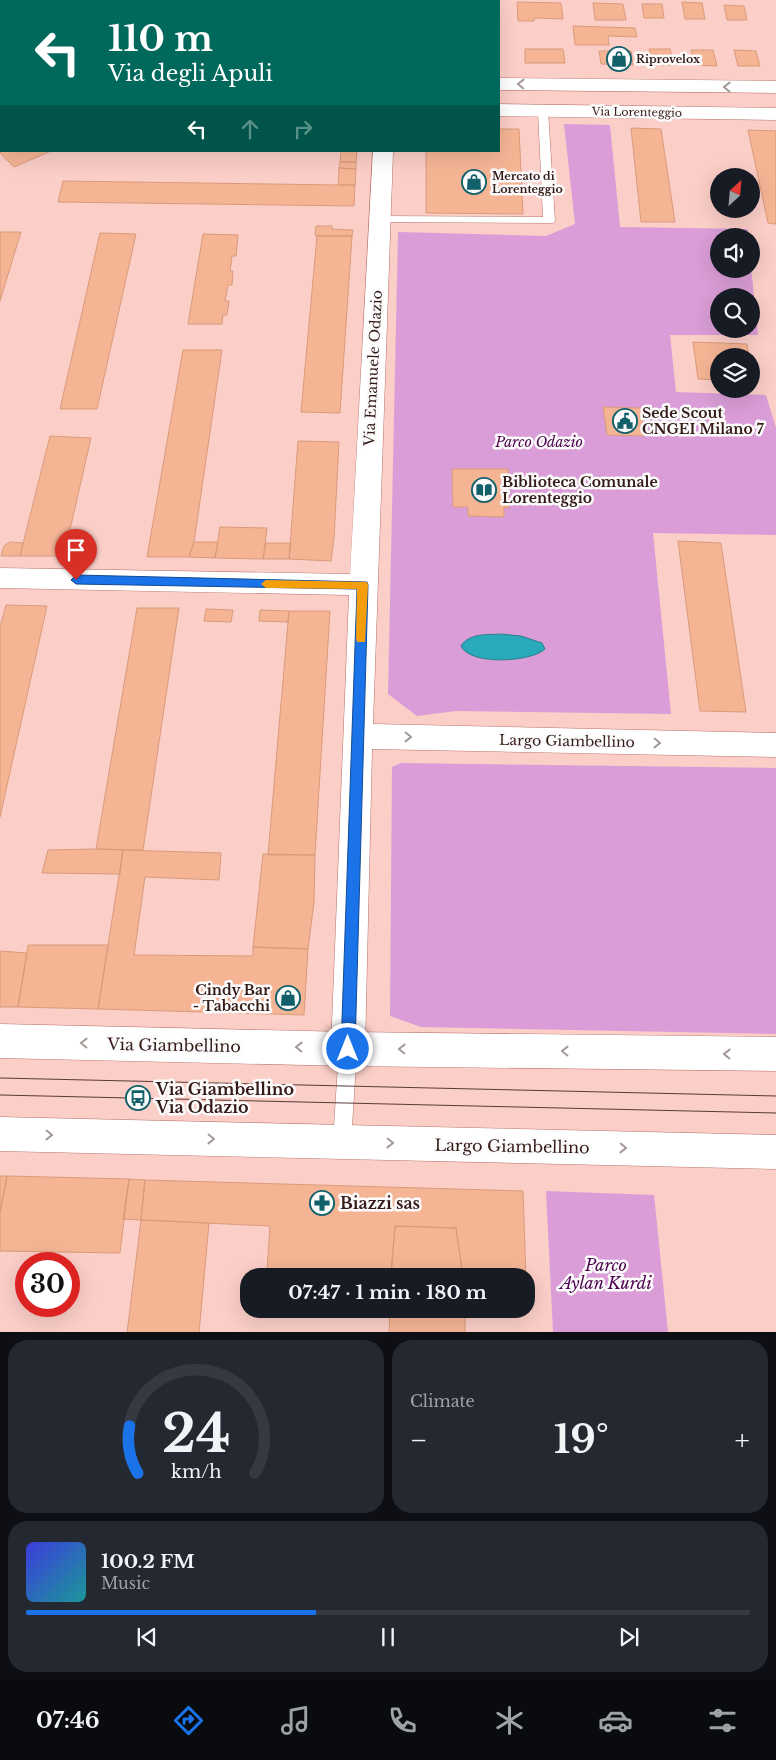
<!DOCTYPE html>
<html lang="en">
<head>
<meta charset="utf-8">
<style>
  :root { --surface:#171b24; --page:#242831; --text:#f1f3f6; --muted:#9ea1a6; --line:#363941; --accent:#1a73e8 }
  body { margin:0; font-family:"Libre Baskerville",serif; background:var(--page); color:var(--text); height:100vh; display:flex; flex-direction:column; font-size:19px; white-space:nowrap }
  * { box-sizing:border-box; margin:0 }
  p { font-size:16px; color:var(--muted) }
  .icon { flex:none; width:28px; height:28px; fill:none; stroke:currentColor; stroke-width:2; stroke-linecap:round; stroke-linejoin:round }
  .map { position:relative; height:1332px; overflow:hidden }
  .details { display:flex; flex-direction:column; gap:8px; padding:8px; background:#0d0f14; flex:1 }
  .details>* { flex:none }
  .hud { position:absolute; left:0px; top:0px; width:500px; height:152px; box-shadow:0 5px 20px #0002; background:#00695c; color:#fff; overflow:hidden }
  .needle { width:32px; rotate:26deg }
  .controls { position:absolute; left:710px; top:168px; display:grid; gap:10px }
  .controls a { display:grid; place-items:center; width:50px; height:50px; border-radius:50%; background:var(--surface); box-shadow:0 5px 20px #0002; font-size:25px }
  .speed { position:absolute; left:15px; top:1252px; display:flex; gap:10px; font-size:25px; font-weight:700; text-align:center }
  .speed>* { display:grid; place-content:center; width:65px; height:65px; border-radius:50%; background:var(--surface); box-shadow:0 5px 20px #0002; line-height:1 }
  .speed .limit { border:8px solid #d22; background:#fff; color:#111 }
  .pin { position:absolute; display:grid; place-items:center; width:42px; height:42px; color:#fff; margin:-51px -21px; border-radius:50% 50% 50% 0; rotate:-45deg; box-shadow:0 0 5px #0007 }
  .pin .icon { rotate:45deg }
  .me { position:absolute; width:55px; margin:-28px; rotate:0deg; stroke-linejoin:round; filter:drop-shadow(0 0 4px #0008) }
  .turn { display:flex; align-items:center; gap:18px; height:105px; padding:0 25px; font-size:22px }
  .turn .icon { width:65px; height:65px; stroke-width:2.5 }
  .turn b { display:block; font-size:35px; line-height:42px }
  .lanes { display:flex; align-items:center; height:48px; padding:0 25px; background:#0003; justify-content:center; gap:25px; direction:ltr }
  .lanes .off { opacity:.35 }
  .big { font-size:38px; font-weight:700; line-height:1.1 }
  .details .card { flex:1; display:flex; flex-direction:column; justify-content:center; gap:8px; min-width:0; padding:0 18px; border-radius:20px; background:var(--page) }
  .details .dial { align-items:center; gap:0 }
  .dial svg { height:130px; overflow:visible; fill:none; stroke:var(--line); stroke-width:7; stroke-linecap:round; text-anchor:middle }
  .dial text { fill:var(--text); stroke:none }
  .song { display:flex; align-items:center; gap:15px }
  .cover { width:60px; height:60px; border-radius:8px; background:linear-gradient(135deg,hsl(240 70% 55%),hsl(180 70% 35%)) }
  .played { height:5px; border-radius:2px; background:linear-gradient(90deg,var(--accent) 40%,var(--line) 40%) }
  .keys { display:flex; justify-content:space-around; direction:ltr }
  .heat { display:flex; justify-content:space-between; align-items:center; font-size:28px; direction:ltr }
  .details .tiles { flex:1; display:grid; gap:8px; grid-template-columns:1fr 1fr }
  .card:last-child { grid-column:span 2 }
  .trip { position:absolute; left:240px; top:1268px; width:295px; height:50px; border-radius:20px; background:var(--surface); box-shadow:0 5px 20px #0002; font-weight:700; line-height:50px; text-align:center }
  .tabs { display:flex; height:80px; justify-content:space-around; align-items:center; background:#090b0e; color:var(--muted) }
  .tabs .icon { width:35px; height:35px }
  .tabs .active { color:var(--accent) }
  .tabs b { font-size:22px; color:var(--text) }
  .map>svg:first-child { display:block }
</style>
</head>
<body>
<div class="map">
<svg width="776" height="1333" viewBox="0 0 776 1333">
  <rect width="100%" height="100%" fill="#fbcec7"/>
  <path fill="#da9dd7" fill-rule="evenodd" d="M564 124 610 125 620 227 748 229V236H719V269H751V267L758 335H670L676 392 766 395 776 428V535L653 533 671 714 456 711 417 716 388 694 398 232 546 236 575 224ZM719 296H751V329H719Z
    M401 763 776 768V1034L421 1027 390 1016 392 767Z
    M546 1191 654 1195 668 1332H553Z"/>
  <path fill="#29aabb" stroke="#2d7f8a" d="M501 634 521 636 542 643 545 649C532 662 470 666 461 646 469 633 487 635 501 634Z"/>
  <path fill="#f5b595" stroke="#d99b7b" d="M517 2 561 3 563 19 534 18V21H518Z
    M682 2 702 3 705 19H685Z
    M593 3 623 4 626 20H595Z
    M642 4H662L664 18H644Z
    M724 5 744 6 747 20H727Z
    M573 26 635 28 637 37 608 36 609 45H575Z
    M525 49H563L565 63H525Z
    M649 49H670L674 65H652Z
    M691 50H713L717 66 694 65Z
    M734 50 756 51 760 66H738Z
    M599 51H631L633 65 601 64Z
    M631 128 661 129 675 222H641Z
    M499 129H519L523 214 426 213V151H499Z
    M748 130 776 131V224L768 223Z
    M1 149V151H51L14 167 0 153Z
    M341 151H357L356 162H340Z
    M340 162H356V169L339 168Z
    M339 168 356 169 355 185H338Z
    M63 181 338 185H355L354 206 58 202Z
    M316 226H332V229L353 230 352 236H317L315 235Z
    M0 232H21L0 301Z
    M100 233 136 234 97 409H60Z
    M203 234 238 235 236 256H232L230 271H233L232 285H228L225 301H229L227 315H223L222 324H188Z
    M317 236H352L340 413 301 412Z
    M693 342 747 344 749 356H719V380L698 379Z
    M183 350H222L194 542 189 557H147Z
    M603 407 641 408 645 436 607 435Z
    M50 436 91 438 64 556H20Z
    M298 441 339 442 334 538 331 561 289 559Z
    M452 469H508L509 508 504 507V517L468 516V507H453Z
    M220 527 267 528 263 559 215 558Z
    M678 541 721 543 746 712 700 711Z
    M10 542 23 543 20 556H1L4 546Z
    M194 542H218L215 558 189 557Z
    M266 543H291L289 559H263Z
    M6 605 47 606 0 817V627Z
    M137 608H179L143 850 96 849Z
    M206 609 233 610 231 622 204 621Z
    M260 610 289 611 288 622 259 621Z
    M289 611H330L315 855H268Z
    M96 849 123 850 120 874 42 873 48 850Z
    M123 850 221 853 219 880 145 877 134 955 253 956V947L308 949 304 1015 98 1009Z
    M263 854 315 855 314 902 308 949 253 947Z
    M28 945H108L98 1009 18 1007Z
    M0 951 27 953 18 1007H0Z
    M0 1176H7L0 1213Z
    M7 1176 129 1179 120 1253 0 1251V1213Z
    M129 1179 145 1180 141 1220 123 1219Z
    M145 1180 523 1191 526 1278V1276H463L456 1228 395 1226 391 1274 267 1270 270 1226 141 1220Z
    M141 1220 209 1223 199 1333H127Z
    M395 1226 456 1228 463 1276H391Z
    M390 1309H465V1333H389Z"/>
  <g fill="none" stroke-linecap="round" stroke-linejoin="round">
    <defs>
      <path id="service" d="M543 108 548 111 555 221 553 223 376 222 374 220 376 218 380 216 543 217 538 111Z
        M348 1040 354 1043 357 1049 351 1142 349 1149 342 1151 335 1149 333 1142 339 1049 342 1043Z"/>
      <path id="minor" d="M151 0H169V1H152Z
        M373 151H393L373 724 776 733V757L372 749 365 1049 360 1061 348 1066 336 1061 331 1049 349 595 0 588V568L350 574Z"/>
      <path id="tertiary" d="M0 1024 348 1032 776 1037V1071L348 1066 0 1058Z
        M0 1117 776 1135V1169L0 1151Z"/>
      <path id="primary" d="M0 71 1 72V83H0Z
        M499 78 776 81V93L499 90Z
        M0 96H1V108H0Z
        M499 104 776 108V120L499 116Z"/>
    </defs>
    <use href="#service" stroke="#b57269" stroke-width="1"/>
    <use href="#minor" stroke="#b57269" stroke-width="1"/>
    <use href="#tertiary" stroke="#b57269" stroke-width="1"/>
    <use href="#primary" stroke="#b57269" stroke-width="1"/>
    <use href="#service" fill="#fff" fill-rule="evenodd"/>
    <use href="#minor" fill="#fff" fill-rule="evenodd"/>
    <use href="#tertiary" fill="#fff" fill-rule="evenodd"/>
    <use href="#primary" fill="#fff" fill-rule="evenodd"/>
    <path stroke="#593b37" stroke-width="1" d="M0 1078 776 1096
      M0 1095 776 1113"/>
  </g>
  <defs><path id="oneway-chevron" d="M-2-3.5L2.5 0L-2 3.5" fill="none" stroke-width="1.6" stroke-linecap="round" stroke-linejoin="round" transform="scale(1.25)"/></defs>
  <g stroke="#a49897">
    <use href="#oneway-chevron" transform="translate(521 84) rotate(-179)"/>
    <use href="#oneway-chevron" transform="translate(727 87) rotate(-179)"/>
    <use href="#oneway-chevron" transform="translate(408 737) rotate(1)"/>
    <use href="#oneway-chevron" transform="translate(657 743) rotate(1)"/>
    <use href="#oneway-chevron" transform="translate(84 1043) rotate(-179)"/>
    <use href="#oneway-chevron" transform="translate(299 1047) rotate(-179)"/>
    <use href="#oneway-chevron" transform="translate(402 1049) rotate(-179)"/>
    <use href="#oneway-chevron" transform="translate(565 1051) rotate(-179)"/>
    <use href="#oneway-chevron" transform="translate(727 1054) rotate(-179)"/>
    <use href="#oneway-chevron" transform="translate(49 1135) rotate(1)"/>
    <use href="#oneway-chevron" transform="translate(211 1139) rotate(1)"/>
    <use href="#oneway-chevron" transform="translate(390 1143) rotate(1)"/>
    <use href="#oneway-chevron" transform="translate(623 1148) rotate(1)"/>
  </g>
  <path fill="#1a73e8" stroke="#114b97" d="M76 575 367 582 368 585 355 1049 353 1054 348 1056 343 1054 341 1049 357 589 76 584 71 580Z"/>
  <path fill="#f59e0b" d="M266 580 367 582 368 585 365 642H357L356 638 357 589 266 588 261 584Z"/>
  <defs>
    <symbol id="shop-ring" viewBox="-11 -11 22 22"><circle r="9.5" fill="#fbfbfb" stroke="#12606a" stroke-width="1.5"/><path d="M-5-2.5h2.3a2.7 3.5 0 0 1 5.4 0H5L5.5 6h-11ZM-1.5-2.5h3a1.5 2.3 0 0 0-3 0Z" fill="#12606a"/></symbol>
    <symbol id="civic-ring" viewBox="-11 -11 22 22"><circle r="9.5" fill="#fbfbfb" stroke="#12606a" stroke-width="1.5"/><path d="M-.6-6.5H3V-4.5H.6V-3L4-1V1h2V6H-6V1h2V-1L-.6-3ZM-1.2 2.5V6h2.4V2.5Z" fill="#12606a"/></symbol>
    <symbol id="library-ring" viewBox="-11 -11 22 22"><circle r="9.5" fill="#fbfbfb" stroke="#12606a" stroke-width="1.5"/><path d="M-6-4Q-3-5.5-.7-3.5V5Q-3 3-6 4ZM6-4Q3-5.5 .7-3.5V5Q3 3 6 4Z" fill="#12606a"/></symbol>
    <symbol id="bus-ring" viewBox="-11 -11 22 22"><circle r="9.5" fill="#fbfbfb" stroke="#12606a" stroke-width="1.5"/><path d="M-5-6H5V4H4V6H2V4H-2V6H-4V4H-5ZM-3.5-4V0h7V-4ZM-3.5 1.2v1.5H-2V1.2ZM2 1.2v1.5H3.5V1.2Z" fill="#12606a"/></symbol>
    <symbol id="pharmacy-ring" viewBox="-11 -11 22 22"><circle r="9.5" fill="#fbfbfb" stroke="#12606a" stroke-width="1.5"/><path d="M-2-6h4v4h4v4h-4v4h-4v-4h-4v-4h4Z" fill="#12606a"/></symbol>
  </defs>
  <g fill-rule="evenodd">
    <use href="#shop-ring" x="605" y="45" width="28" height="28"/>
    <use href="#shop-ring" x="460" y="168" width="28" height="28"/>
    <use href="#civic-ring" x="611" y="407" width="28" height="28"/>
    <use href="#library-ring" x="470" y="476" width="28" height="28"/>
    <use href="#shop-ring" x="274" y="984" width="28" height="28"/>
    <use href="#bus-ring" x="124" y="1084" width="28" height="28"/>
    <use href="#pharmacy-ring" x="308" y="1189" width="28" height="28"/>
  </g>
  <g text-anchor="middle" stroke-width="5" stroke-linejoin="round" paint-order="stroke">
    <g font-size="11" font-weight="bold" fill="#351b17" stroke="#fbfbfb" text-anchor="start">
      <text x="636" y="63">Riprovelox</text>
      <text x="492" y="180">Mercato di<tspan x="492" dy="13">Lorenteggio</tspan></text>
    </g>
    <g font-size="11" fill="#351b17" stroke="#fbfbfb">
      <text transform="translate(637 112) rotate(1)" y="4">Via Lorenteggio</text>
    </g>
    <g font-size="14" fill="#351b17" stroke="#fbfbfb">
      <text transform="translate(373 368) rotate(-87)" y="5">Via Emanuele Odazio</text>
      <text transform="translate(567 741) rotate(1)" y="5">Largo Giambellino</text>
    </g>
    <g font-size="14" font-weight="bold" fill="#351b17" stroke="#fbfbfb" text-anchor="start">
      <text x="642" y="418">Sede Scout<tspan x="642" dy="16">CNGEI Milano 7</tspan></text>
      <text x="502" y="487">Biblioteca Comunale<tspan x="502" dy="16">Lorenteggio</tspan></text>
      <text x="270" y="995" text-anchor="end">Cindy Bar<tspan x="270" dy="16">- Tabacchi</tspan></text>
    </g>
    <g font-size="14" font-style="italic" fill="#4e004f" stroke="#fbfbfb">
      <text x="539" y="447">Parco Odazio</text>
    </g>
    <g font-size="16" fill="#351b17" stroke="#fbfbfb">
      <text transform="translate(174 1045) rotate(1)" y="6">Via Giambellino</text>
      <text transform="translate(512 1146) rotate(1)" y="6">Largo Giambellino</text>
    </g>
    <g font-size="16" font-weight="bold" fill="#351b17" stroke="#fbfbfb" text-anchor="start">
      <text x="156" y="1095">Via Giambellino<tspan x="156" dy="18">Via Odazio</tspan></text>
      <text x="340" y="1209">Biazzi sas</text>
    </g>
    <g font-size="16" font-style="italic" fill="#4e004f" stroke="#fbfbfb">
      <text x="606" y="1271">Parco<tspan x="606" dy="18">Aylan Kurdi</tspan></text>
    </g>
  </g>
</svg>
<div class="controls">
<a><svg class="needle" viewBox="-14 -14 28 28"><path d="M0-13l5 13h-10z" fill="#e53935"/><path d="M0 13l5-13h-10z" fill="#9ea1a6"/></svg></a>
<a><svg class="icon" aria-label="sound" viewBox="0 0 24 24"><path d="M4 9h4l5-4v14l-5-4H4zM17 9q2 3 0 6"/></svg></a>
<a><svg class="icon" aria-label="search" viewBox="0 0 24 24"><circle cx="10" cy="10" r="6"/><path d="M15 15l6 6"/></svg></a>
<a><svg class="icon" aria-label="layers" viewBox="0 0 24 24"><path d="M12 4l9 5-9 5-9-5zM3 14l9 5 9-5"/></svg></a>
</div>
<div class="speed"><div class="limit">30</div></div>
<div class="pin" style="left:76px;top:580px;background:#d93025"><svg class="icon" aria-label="arrive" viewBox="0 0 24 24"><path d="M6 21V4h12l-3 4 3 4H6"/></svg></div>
<svg class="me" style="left:348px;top:1049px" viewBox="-20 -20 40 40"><circle r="17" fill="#1a73e8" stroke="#fff" stroke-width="3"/><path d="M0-11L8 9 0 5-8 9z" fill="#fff"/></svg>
<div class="trip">07:47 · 1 min · 180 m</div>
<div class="hud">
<div class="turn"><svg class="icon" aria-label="left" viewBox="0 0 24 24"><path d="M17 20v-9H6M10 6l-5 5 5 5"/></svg><div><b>110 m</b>Via degli Apuli</div></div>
<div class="lanes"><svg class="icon" aria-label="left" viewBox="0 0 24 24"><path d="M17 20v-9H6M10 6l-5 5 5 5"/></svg><svg class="icon off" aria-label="ahead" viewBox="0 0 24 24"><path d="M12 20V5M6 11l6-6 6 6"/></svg><svg class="icon off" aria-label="right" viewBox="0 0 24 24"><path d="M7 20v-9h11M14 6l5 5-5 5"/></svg></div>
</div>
</div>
<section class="details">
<div class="tiles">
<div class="card dial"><svg viewBox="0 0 100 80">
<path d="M14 69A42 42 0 1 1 86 69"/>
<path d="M14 69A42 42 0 0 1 9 40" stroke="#1a73e8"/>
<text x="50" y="56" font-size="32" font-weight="700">24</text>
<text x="50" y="72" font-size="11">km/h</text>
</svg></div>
<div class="card"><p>Climate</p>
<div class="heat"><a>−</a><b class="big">19°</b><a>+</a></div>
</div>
<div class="card">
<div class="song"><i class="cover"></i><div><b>100.2 FM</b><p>Music</p></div></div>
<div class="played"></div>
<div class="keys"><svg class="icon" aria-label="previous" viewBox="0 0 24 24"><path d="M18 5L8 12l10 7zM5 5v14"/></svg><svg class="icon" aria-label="pause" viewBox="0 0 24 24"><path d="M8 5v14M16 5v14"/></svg><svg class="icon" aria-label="next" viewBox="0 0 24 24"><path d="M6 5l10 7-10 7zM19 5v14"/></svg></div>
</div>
</div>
</section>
<nav class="tabs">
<b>07:46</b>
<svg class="icon active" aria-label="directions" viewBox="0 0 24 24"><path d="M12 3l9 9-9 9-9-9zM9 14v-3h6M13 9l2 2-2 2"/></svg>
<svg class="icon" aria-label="music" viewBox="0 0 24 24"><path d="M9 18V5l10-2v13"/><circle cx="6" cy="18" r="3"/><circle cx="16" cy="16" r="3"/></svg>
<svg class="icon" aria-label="phone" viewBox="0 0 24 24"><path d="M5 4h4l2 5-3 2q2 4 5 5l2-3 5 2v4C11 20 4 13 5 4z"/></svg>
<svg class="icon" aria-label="climate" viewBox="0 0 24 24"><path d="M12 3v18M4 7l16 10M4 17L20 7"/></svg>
<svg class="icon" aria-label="car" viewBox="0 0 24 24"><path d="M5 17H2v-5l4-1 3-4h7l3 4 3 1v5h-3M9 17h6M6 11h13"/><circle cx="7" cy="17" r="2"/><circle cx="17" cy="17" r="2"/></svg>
<svg class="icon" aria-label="filters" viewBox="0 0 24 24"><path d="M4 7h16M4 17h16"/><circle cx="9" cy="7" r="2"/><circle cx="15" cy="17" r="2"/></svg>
</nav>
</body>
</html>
